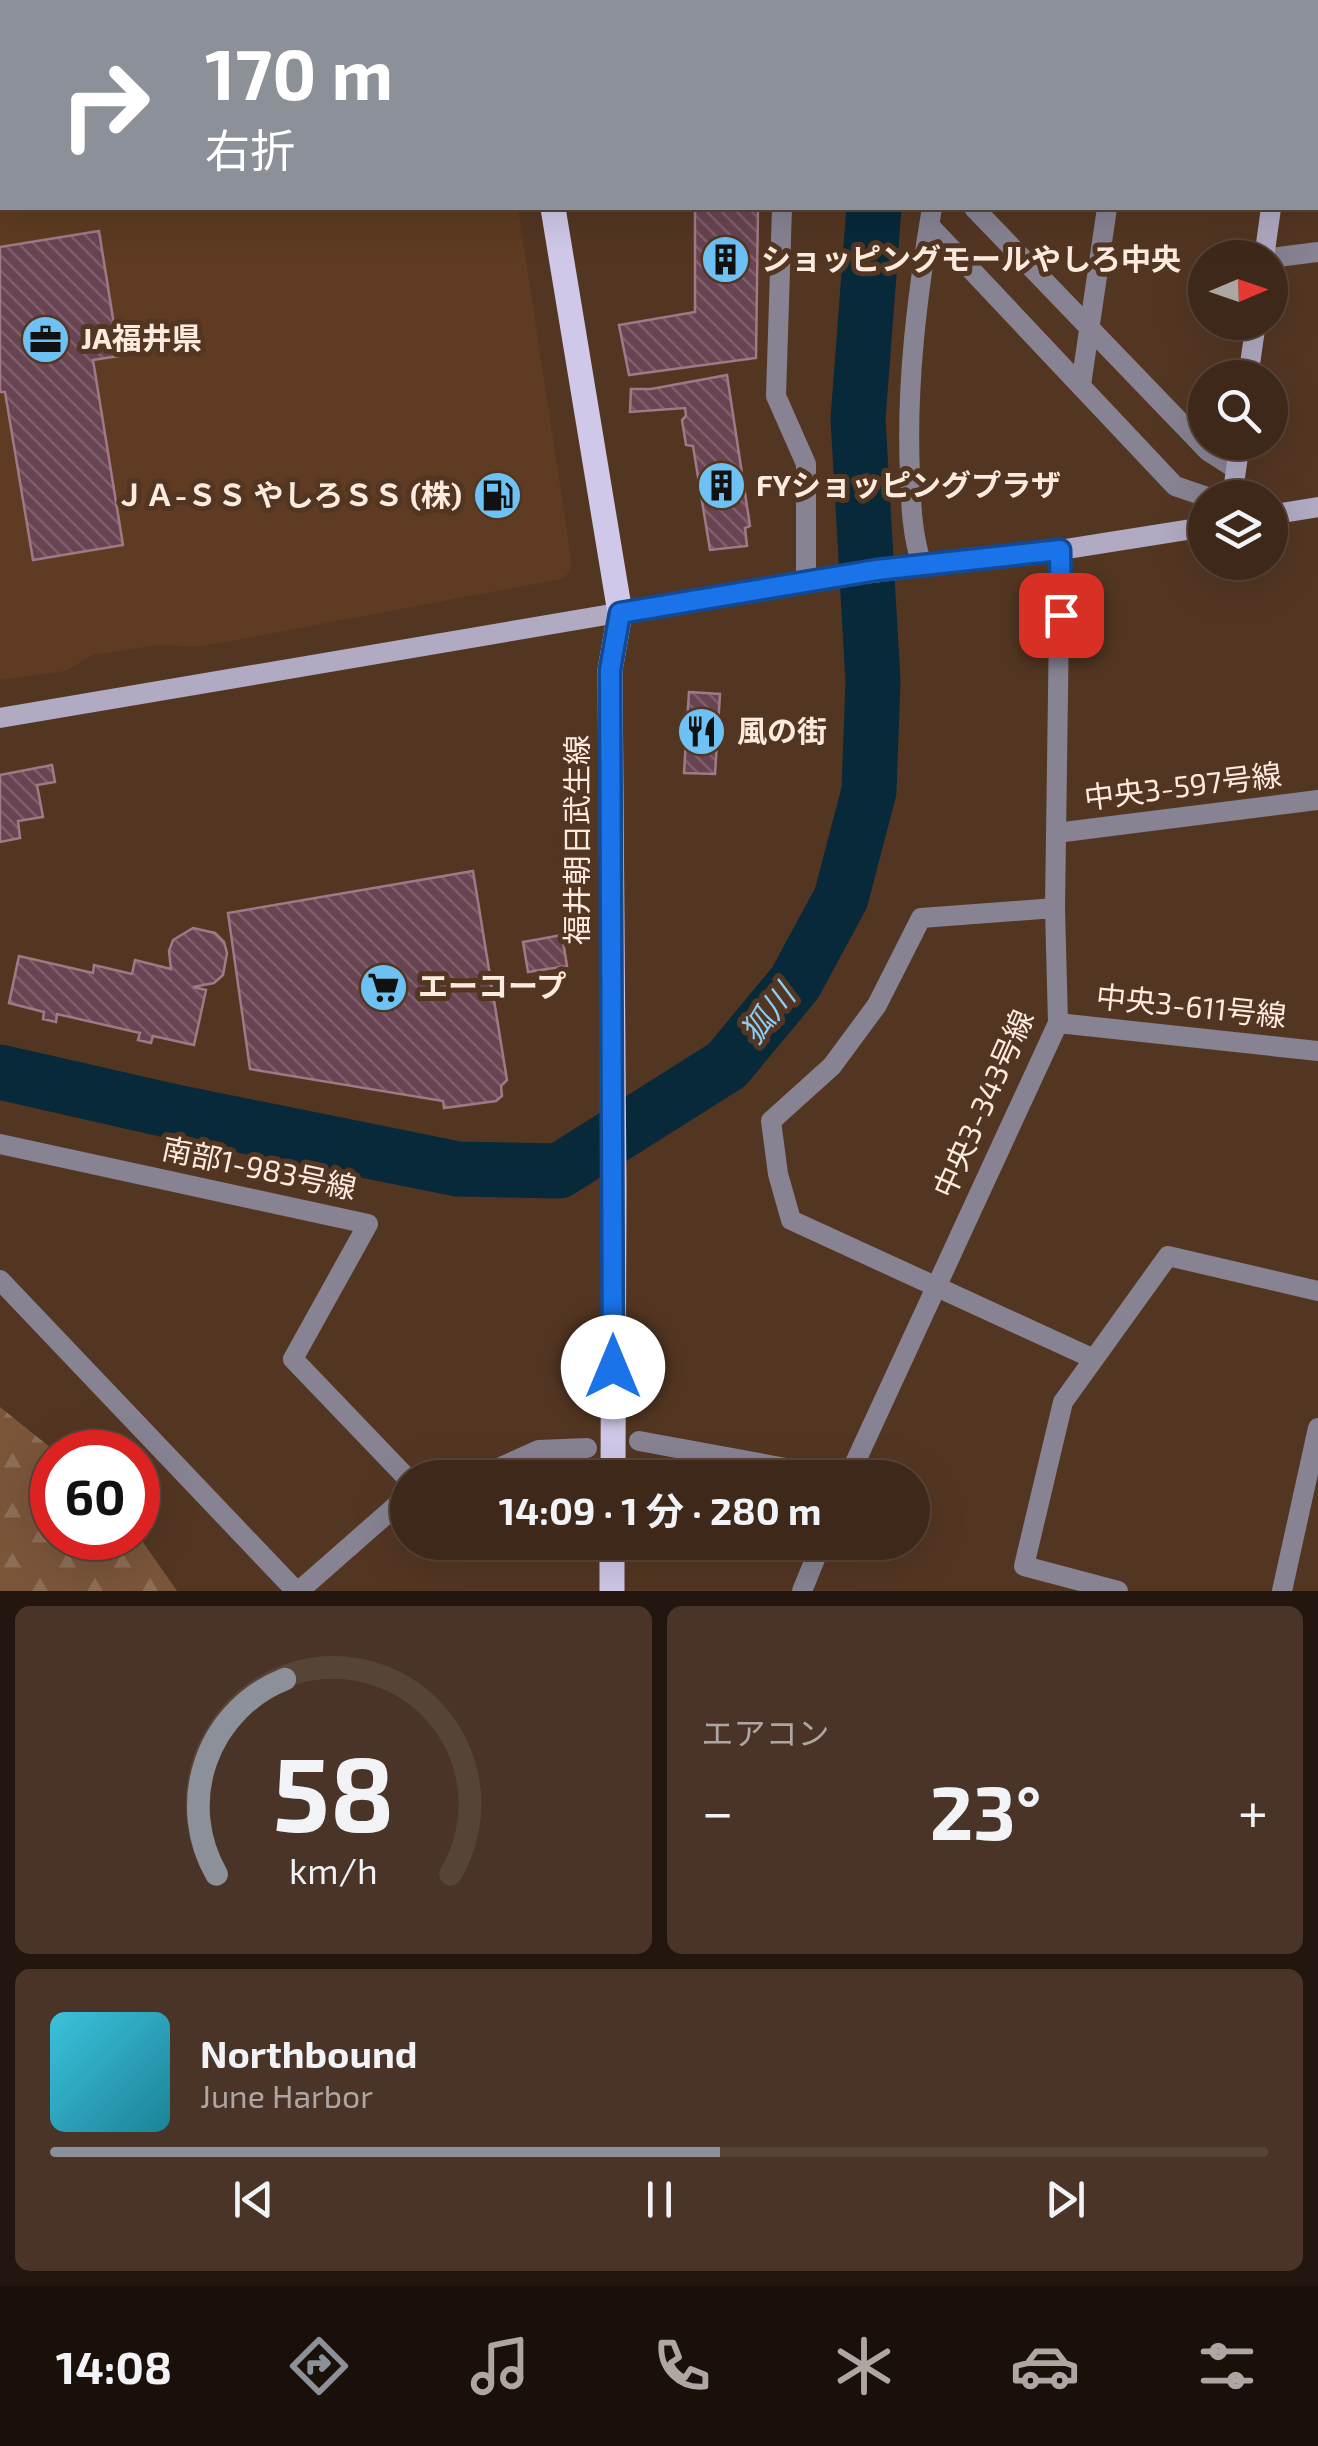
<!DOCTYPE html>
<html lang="ja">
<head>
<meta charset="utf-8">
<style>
  :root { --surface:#3e281a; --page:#493427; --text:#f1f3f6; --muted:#ada6a2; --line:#574439; --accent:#8c9099 }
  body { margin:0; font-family:"Exo 2","Noto Sans JP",sans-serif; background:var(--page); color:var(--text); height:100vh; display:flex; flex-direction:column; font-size:38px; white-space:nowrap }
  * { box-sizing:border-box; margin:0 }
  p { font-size:32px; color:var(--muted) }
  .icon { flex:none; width:55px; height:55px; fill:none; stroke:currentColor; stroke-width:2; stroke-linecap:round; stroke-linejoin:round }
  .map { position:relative; height:1591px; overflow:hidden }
  .side { display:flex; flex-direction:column; gap:15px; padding:15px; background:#22160e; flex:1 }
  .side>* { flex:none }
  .guide { position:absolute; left:0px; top:0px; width:1320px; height:210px; box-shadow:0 10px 40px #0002,0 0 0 2px var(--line); background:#8c9099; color:#fff; overflow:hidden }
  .needle { width:65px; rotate:88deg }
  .controls { position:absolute; left:1188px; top:240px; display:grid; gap:20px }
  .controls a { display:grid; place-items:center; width:100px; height:100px; border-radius:50%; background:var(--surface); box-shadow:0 10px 40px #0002,0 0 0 2px var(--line); font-size:50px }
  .speed { position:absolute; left:30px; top:1430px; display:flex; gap:20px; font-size:50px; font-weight:700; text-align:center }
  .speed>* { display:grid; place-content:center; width:130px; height:130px; border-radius:50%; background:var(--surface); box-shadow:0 10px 40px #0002,0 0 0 2px var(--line); line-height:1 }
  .speed .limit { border:15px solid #d22; background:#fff; color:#111 }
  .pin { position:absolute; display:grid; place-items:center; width:85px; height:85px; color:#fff; margin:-42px; border-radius:20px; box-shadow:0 5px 15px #0006 }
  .me { position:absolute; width:110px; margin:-55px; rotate:0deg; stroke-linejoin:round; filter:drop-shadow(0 0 8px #0008) }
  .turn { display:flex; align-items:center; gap:35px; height:210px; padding:0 40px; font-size:45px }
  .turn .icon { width:130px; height:130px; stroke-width:2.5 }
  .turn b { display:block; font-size:70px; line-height:85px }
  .big { font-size:75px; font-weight:700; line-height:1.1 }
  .side .tile { flex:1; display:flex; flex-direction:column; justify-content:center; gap:15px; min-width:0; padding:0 35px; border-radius:15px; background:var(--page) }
  .side .dial { align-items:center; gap:0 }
  .dial svg { height:260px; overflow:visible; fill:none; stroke:var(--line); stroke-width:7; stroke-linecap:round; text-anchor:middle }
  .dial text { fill:var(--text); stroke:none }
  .song { display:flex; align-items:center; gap:30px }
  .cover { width:120px; height:120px; border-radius:15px; background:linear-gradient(135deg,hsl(190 70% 55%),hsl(190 70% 35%)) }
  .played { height:10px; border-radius:5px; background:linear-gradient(90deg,var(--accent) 55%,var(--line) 55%) }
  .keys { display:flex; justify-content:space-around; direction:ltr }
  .heat { display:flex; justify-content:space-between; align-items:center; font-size:55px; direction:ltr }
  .side .tiles { flex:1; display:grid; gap:15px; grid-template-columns:1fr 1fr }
  .tile:last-child { grid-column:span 2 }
  .trip { position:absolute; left:390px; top:1460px; width:540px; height:100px; border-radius:50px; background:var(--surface); box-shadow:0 10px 40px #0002,0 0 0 2px var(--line); font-weight:700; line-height:100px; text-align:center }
  .tabs { display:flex; height:160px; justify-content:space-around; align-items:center; background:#19100a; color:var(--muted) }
  .tabs .icon { width:70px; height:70px }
  .tabs .current { color:var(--accent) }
  .tabs b { font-size:45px; color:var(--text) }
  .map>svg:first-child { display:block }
</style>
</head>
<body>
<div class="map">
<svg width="1318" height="1591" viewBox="0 0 1318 1591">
  <defs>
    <pattern id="forest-firs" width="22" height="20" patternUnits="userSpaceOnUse" patternTransform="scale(2.5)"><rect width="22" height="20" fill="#7a553a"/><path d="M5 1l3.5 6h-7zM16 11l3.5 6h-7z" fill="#8e6e56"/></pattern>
    <pattern id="building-back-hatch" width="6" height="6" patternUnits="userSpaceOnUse" patternTransform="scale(2.5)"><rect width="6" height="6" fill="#684452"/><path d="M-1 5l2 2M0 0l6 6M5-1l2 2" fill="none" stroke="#7f5f6a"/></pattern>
  </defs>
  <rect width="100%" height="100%" fill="#533622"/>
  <path fill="#5e3b22" d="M0 0H486V2H2V208H518L571 558V568L567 575 561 579 199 647 159 645 93 655 65 671 0 680Z"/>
  <path fill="url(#forest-firs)" d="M0 1407 56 1452H52V1538H138V1535L177 1591H0Z"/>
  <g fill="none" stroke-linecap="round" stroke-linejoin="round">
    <path stroke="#07293a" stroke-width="55" d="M909 2V0
      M0 1072 180 1113 458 1169 559 1171 727 1065 795 983 841 898 869 791 873 681 858 419 874 208"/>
  </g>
  <path fill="url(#building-back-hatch)" stroke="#a07986" stroke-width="2.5" d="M354 0H480V2H355Z
    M695 208H758L756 358 629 375 619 325 695 312Z
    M99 231 119 356 93 360 123 545 33 560 5 392H0V247Z
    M727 375 750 526 745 528 747 546 710 550 693 446 686 445 682 420 686 416 685 408 630 412 631 389H651Z
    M689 692 720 694 715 774 684 773Z
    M52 765 55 782 37 785 43 817 18 821 20 838 0 842V775Z
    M473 871 507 1080 501 1086 502 1096 496 1101 444 1108 443 1101 250 1069 228 913Z
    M193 928 215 933 224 942 227 953 223 975 214 983 193 987 206 990 194 1045 153 1036 151 1043 138 1040 140 1033 57 1014 56 1022 43 1019 44 1012 9 1003 19 956 93 973 94 965 132 974 135 960 171 969 169 951 173 940Z
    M562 935 567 966 528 972 523 942Z"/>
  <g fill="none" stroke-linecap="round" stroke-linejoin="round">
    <path stroke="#878393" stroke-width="20" d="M788 2V0
      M963 2V0
      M1137 2 1138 0
      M782 208 776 396 806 464V581
      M974 208 1208 451 1236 469
      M929 225 1175 486 1210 498
      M1270 258 1318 252
      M1081 385 1107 208
      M922 565C912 535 911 505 910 474 906 384 917 296 932 208
      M1056 833 1318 800
      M1055 908 921 918 877 1005 832 1066 771 1121 778 1174 791 1220 1094 1359
      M1058 1023 1318 1051
      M0 1144 368 1224 293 1359 408 1479
      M0 1280 296 1591
      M639 1441 840 1478
      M476 1478 539 1450 587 1448
      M848 1478 1058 1023 1055 908 1060 550
      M299 1591 398 1504 408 1501
      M802 1591 822 1542
      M1118 1591 1024 1566 1063 1402 1168 1256 1318 1291
      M1282 1591 1318 1428"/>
    <path stroke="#b0aac3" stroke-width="20" d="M1300 2V0
      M1264 258 1271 208
      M1248 378 1256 322
      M1232 498 1240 442
      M1270 515 1318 507
      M0 718 806 581 1060 550 1205 527"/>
    <path stroke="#cfc8e8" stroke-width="25" d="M520 0 521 2
      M553 208 620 613 610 670 614 1183 613 1478
      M612 1591V1542"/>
  </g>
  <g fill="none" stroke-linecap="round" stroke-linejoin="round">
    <defs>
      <path id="route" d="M613 1367 610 670 620 613 877 570 1060 550 1061 615"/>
    </defs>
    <use href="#route" stroke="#114b97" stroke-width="25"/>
    <use href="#route" stroke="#1a73e8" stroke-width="18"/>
  </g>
  <defs>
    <symbol id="building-disc" viewBox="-11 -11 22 22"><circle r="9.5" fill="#6dc2f3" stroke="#533622"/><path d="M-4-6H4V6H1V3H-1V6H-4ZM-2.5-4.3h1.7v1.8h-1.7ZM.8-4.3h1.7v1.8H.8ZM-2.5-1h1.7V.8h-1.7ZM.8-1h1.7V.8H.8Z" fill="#111"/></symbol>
    <symbol id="office-disc" viewBox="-11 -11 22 22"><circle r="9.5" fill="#6dc2f3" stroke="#533622"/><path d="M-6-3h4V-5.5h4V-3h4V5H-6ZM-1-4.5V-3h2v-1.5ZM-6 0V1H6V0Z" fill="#111"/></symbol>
    <symbol id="fuel-disc" viewBox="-11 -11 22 22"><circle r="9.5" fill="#6dc2f3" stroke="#533622"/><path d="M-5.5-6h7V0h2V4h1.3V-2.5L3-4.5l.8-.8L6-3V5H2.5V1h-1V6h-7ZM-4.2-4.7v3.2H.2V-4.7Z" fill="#111"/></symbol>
    <symbol id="restaurant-disc" viewBox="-11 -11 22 22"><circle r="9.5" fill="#6dc2f3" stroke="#533622"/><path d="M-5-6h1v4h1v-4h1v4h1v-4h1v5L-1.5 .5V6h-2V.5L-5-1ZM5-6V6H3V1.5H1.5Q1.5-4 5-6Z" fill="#111"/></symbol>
    <symbol id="supermarket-disc" viewBox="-11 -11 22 22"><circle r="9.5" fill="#6dc2f3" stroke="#533622"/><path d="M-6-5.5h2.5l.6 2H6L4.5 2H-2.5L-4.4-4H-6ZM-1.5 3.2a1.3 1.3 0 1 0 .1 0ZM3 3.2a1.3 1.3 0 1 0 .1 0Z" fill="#111"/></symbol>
  </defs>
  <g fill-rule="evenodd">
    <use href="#building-disc" x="698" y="232" width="55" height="55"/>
    <use href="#office-disc" x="18" y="312" width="55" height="55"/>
    <use href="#building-disc" x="694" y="458" width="55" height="55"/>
    <use href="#fuel-disc" x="470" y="468" width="55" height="55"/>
    <use href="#restaurant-disc" x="674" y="704" width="55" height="55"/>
    <use href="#supermarket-disc" x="356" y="960" width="55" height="55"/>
  </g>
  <g text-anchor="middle" stroke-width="10" stroke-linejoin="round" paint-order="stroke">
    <g font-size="30" font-weight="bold" fill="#feebdf" stroke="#533622" text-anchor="start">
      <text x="761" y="270">ショッピングモールやしろ中央</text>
      <text x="81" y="349">JA福井県</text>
      <text x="756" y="496">FYショッピングプラザ</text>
      <text x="462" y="506" text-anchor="end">ＪＡ-ＳＳ やしろＳＳ (株)</text>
      <text x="737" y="742">風の街</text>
      <text x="418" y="997">エーコープ</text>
    </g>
    <g font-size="30" fill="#feebdf" stroke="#533622">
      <text transform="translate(1183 787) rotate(-7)" y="10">中央3-597号線</text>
      <text transform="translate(578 840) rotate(-90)" y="10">福井朝日武生線</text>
      <text transform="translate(1191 1007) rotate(6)" y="10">中央3-611号線</text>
      <text transform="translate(984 1104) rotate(-66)" y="10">中央3-343号線</text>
      <text transform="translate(259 1169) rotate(12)" y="10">南部1-983号線</text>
    </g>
    <g font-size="32" font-style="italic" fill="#89cdf6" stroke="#533622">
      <text transform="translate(768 1014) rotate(-51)" y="11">狐川</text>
    </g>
  </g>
</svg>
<div class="controls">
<a><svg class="needle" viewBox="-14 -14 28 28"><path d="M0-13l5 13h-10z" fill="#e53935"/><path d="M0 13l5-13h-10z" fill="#ada6a2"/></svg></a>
<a><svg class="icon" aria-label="search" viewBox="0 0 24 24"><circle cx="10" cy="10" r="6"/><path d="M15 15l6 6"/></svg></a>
<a><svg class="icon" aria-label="layers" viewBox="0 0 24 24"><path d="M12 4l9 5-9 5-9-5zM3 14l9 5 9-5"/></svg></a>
</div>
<div class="speed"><div class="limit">60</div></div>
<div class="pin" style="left:1061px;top:615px;background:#d93025"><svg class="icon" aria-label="arrive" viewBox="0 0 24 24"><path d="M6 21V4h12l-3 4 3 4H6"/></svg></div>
<svg class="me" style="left:613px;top:1367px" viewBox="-20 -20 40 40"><circle r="19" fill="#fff"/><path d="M0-13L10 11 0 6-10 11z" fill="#1a73e8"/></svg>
<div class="trip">14:09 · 1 分 · 280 m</div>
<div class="guide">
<div class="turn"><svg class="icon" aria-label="right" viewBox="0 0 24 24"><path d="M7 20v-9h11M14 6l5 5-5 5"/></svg><div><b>170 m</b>右折</div></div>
</div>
</div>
<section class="side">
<div class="tiles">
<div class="tile dial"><svg viewBox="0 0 100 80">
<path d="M14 69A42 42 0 1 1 86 69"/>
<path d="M14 69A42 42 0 0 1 35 9" stroke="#8c9099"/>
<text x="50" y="56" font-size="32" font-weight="700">58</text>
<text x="50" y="72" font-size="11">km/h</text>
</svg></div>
<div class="tile"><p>エアコン</p>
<div class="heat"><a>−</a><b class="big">23°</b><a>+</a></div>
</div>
<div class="tile">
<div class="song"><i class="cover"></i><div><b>Northbound</b><p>June Harbor</p></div></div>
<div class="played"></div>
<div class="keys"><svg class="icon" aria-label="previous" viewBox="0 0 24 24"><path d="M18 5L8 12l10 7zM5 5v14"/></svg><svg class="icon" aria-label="pause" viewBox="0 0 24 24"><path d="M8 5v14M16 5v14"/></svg><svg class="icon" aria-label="next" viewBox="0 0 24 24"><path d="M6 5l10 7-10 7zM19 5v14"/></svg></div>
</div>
</div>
</section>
<nav class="tabs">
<b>14:08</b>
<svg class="icon current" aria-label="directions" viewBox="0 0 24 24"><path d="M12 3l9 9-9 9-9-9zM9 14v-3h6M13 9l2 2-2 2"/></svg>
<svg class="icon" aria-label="music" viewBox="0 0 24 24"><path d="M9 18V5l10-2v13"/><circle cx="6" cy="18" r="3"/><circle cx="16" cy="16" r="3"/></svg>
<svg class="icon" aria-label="phone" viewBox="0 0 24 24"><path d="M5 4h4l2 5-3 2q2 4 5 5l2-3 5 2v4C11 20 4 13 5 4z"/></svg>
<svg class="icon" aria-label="climate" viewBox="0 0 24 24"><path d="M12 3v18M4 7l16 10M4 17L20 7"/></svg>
<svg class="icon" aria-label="car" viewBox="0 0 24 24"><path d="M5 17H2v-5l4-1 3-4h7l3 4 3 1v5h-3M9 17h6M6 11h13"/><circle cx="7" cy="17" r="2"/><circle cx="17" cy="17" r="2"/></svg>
<svg class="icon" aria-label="filters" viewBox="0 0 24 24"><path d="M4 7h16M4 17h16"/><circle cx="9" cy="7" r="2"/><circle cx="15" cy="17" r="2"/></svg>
</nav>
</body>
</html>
